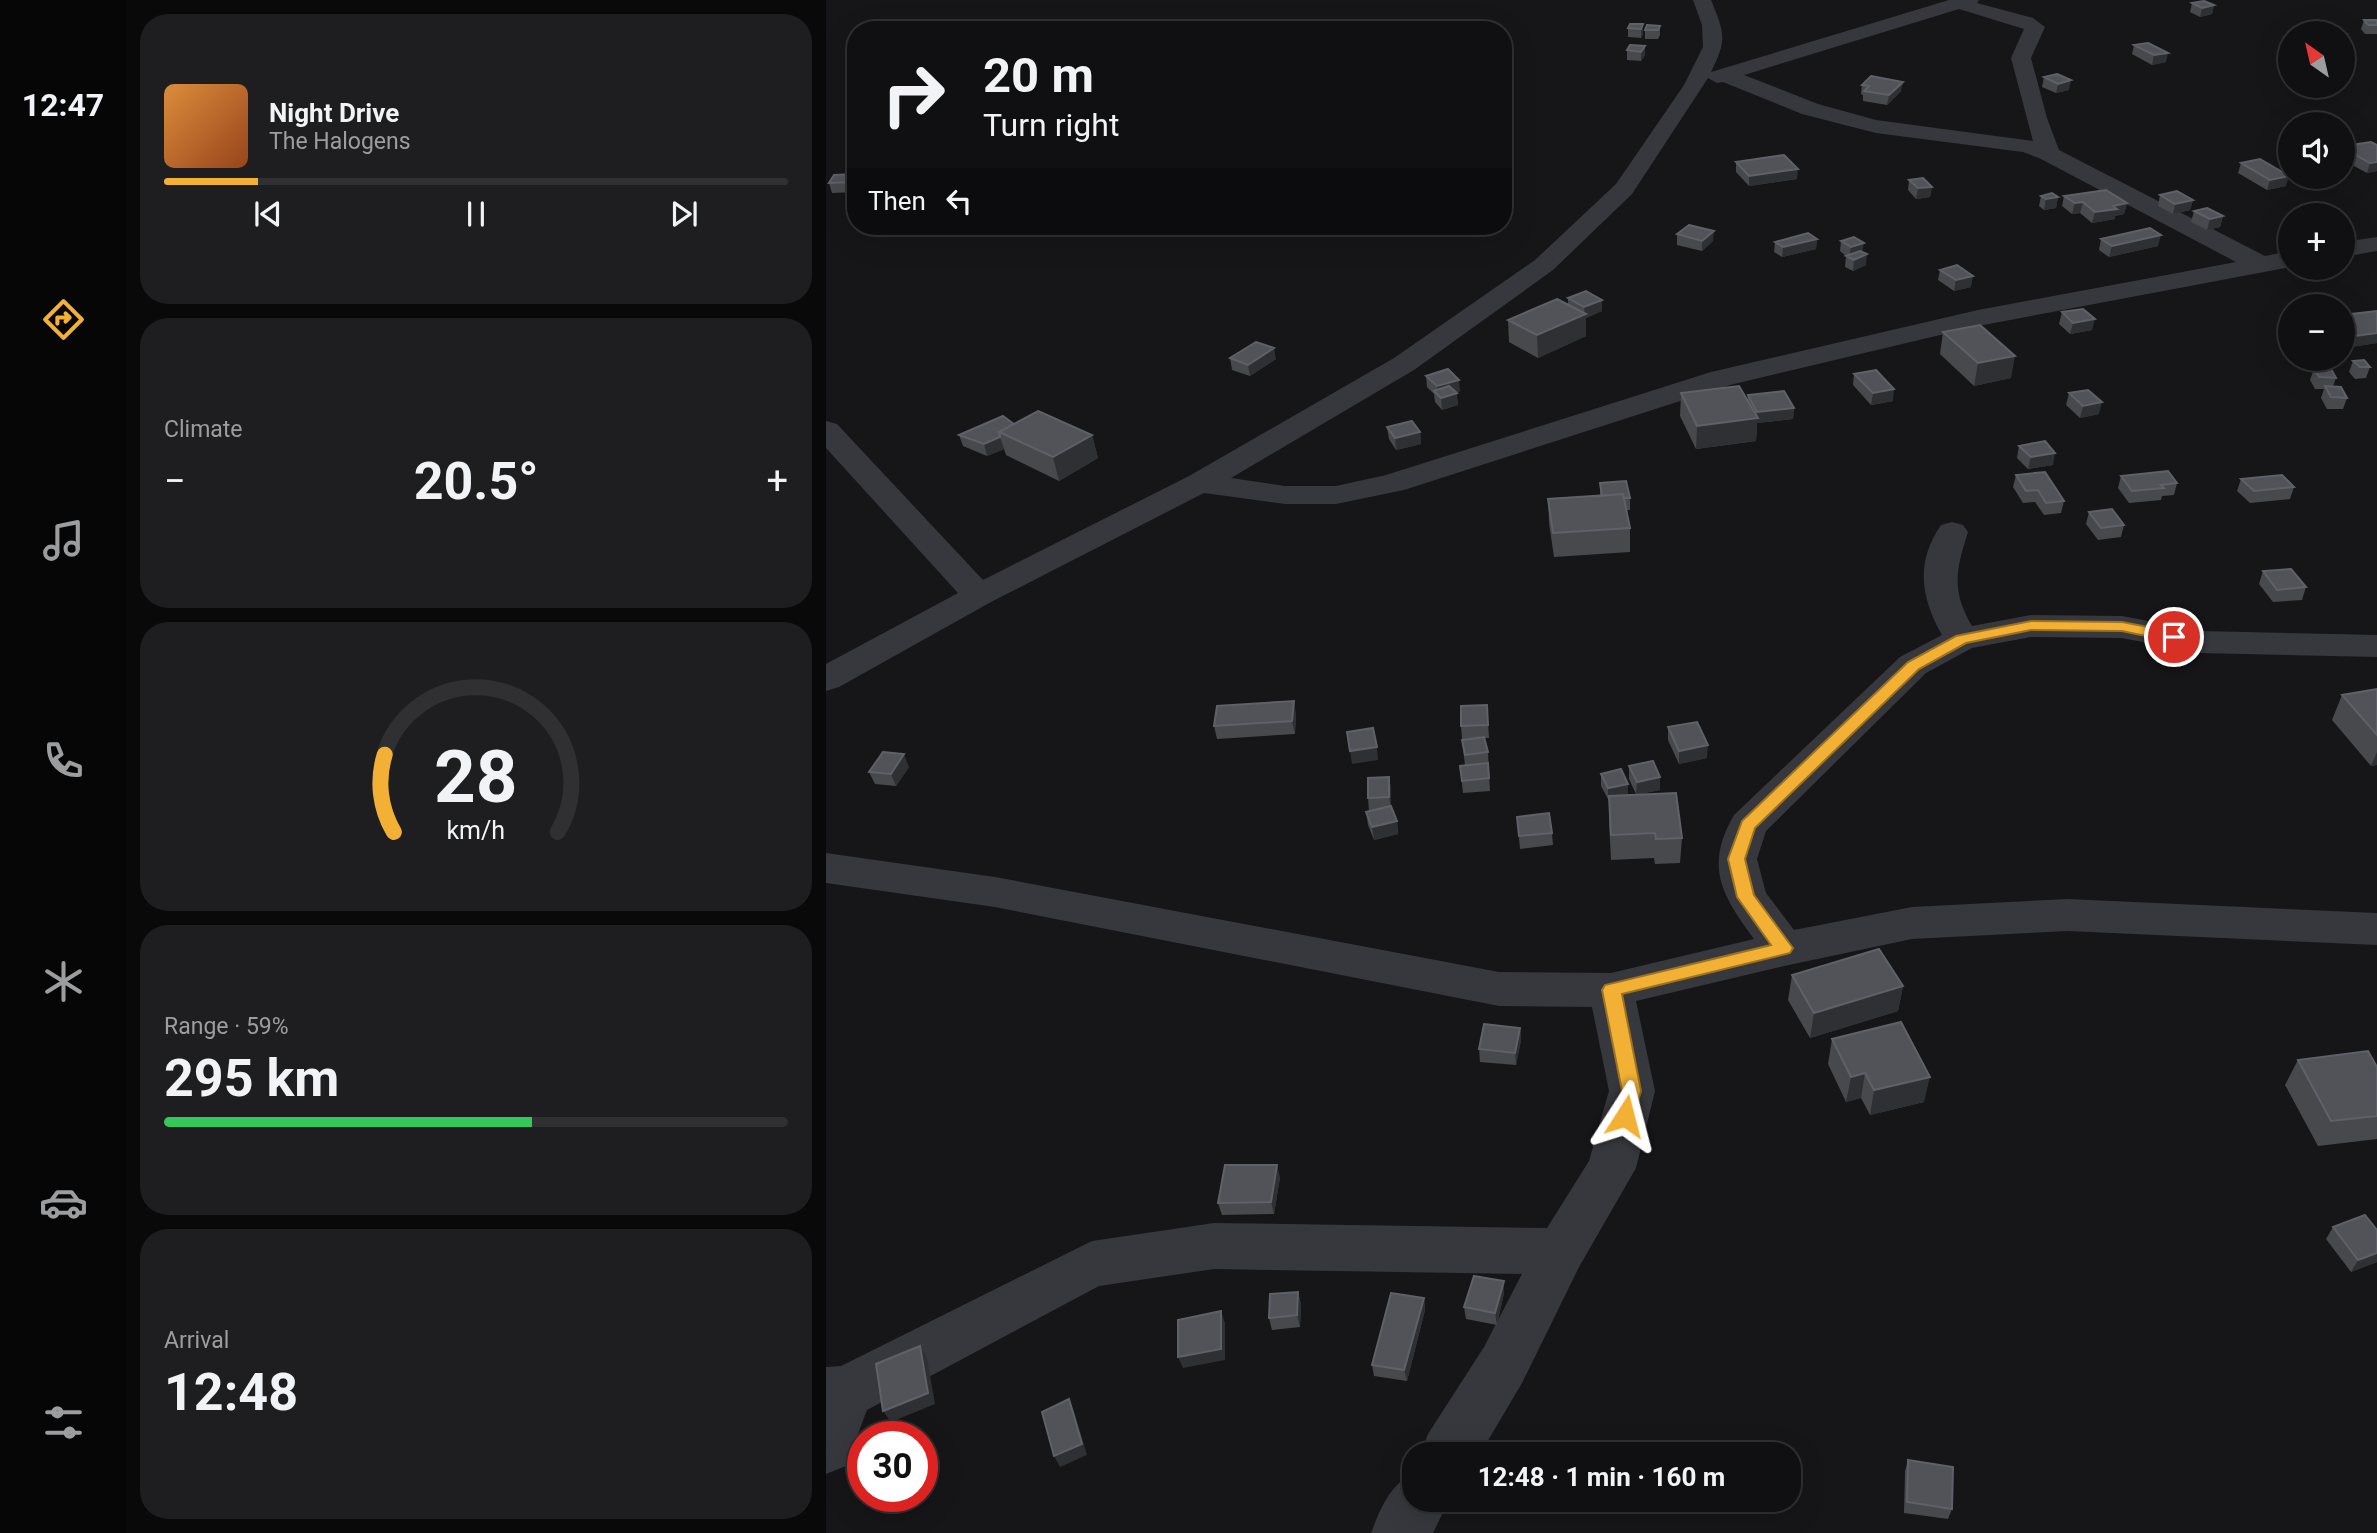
<!DOCTYPE html>
<html lang="en">
<head>
<meta charset="utf-8">
<style>
  :root { --surface:#101012; --page:#1e1e20; --text:#f1f3f6; --muted:#9c9d9f; --line:#303032; --accent:#f2b134 }
  body { margin:0; font-family:Roboto,sans-serif; background:var(--page); color:var(--text); height:100vh; display:flex; flex-direction:column; font-size:26px; white-space:nowrap }
  * { box-sizing:border-box; margin:0 }
  p { font-size:23px; color:var(--muted) }
  .icon { flex:none; width:38px; height:38px; fill:none; stroke:currentColor; stroke-width:2; stroke-linecap:round; stroke-linejoin:round }
  .map { position:relative; flex:1; overflow:hidden }
  .details { display:flex; flex-direction:column; gap:14px; padding:14px; background:#09090a; width:700px }
  .details>* { flex:none }
  .hud { position:absolute; left:21px; top:21px; width:665px; height:214px; border-radius:28px; box-shadow:0 7px 28px #0002,0 0 0 2px var(--line); background:#101012; color:var(--text); overflow:hidden }
  .needle { width:46px; rotate:326deg }
  .fabs { position:absolute; left:1452px; top:21px; display:grid; gap:14px }
  .fabs a { display:grid; place-items:center; width:77px; height:77px; border-radius:50%; background:var(--surface); box-shadow:0 7px 28px #0002,0 0 0 2px var(--line); font-size:35px }
  .speed { position:absolute; left:21px; top:1421px; display:flex; gap:14px; font-size:35px; font-weight:700; text-align:center }
  .speed>* { display:grid; place-content:center; width:91px; height:91px; border-radius:50%; background:var(--surface); box-shadow:0 7px 28px #0002,0 0 0 2px var(--line); line-height:1 }
  .speed .limit { border:10px solid #d22; background:#fff; color:#111 }
  .pin { position:absolute; display:grid; place-items:center; width:60px; height:60px; color:#fff; margin:-30px; border:4px solid #fff; border-radius:50%; box-shadow:0 2px 7px #0007 }
  .me { position:absolute; width:77px; margin:-38px; rotate:9deg; stroke-linejoin:round; filter:drop-shadow(0 0 5px #0008) }
  .turn { display:flex; align-items:center; gap:24px; height:147px; padding:0 21px; font-size:32px }
  .turn .icon { width:91px; height:91px; stroke-width:2.5 }
  .turn b { display:block; font-size:49px; line-height:60px }
  .then { display:flex; align-items:center; height:66px; padding:0 21px; background:#0003; gap:14px; font-size:26px }
  .big { font-size:52px; font-weight:700; line-height:1.1 }
  .details .widget { flex:1; display:flex; flex-direction:column; justify-content:center; gap:10px; min-width:0; padding:0 24px; border-radius:28px; background:var(--page) }
  .details .dial { align-items:center; gap:0 }
  .dial svg { height:182px; overflow:visible; fill:none; stroke:var(--line); stroke-width:7; stroke-linecap:round; text-anchor:middle }
  .dial text { fill:var(--text); stroke:none }
  .song { display:flex; align-items:center; gap:21px }
  .cover { width:84px; height:84px; border-radius:10px; background:linear-gradient(135deg,hsl(30 70% 55%),hsl(20 70% 35%)) }
  .played { height:7px; border-radius:4px; background:linear-gradient(90deg,var(--accent) 15%,var(--line) 15%) }
  .keys { display:flex; justify-content:space-around; direction:ltr }
  .heat { display:flex; justify-content:space-between; align-items:center; font-size:38px; direction:ltr }
  .charge { height:10px; border-radius:5px; background:linear-gradient(90deg,#34c759 59%,var(--line) 0) }
  .trip { position:absolute; left:576px; top:1442px; width:399px; height:70px; border-radius:28px; background:var(--surface); box-shadow:0 7px 28px #0002,0 0 0 2px var(--line); font-weight:700; line-height:70px; text-align:center }
  main { display:flex; flex:1; min-height:0 }
  .tabs { display:flex; flex-direction:column; width:126px; justify-content:space-around; align-items:center; background:#060607; color:var(--muted) }
  .tabs .icon { width:49px; height:49px }
  .tabs .on { color:var(--accent) }
  .tabs b { font-size:32px; color:var(--text) }
  .map>svg:first-child { display:block }
</style>
</head>
<body>
<main>
<nav class="tabs">
<b>12:47</b>
<svg class="icon on" aria-label="directions" viewBox="0 0 24 24"><path d="M12 3l9 9-9 9-9-9zM9 14v-3h6M13 9l2 2-2 2"/></svg>
<svg class="icon" aria-label="music" viewBox="0 0 24 24"><path d="M9 18V5l10-2v13"/><circle cx="6" cy="18" r="3"/><circle cx="16" cy="16" r="3"/></svg>
<svg class="icon" aria-label="phone" viewBox="0 0 24 24"><path d="M5 4h4l2 5-3 2q2 4 5 5l2-3 5 2v4C11 20 4 13 5 4z"/></svg>
<svg class="icon" aria-label="climate" viewBox="0 0 24 24"><path d="M12 3v18M4 7l16 10M4 17L20 7"/></svg>
<svg class="icon" aria-label="car" viewBox="0 0 24 24"><path d="M5 17H2v-5l4-1 3-4h7l3 4 3 1v5h-3M9 17h6M6 11h13"/><circle cx="7" cy="17" r="2"/><circle cx="17" cy="17" r="2"/></svg>
<svg class="icon" aria-label="filters" viewBox="0 0 24 24"><path d="M4 7h16M4 17h16"/><circle cx="9" cy="7" r="2"/><circle cx="15" cy="17" r="2"/></svg>
</nav>
<section class="details">
<div class="widget">
<div class="song"><i class="cover"></i><div><b>Night Drive</b><p>The Halogens</p></div></div>
<div class="played"></div>
<div class="keys"><svg class="icon" aria-label="previous" viewBox="0 0 24 24"><path d="M18 5L8 12l10 7zM5 5v14"/></svg><svg class="icon" aria-label="pause" viewBox="0 0 24 24"><path d="M8 5v14M16 5v14"/></svg><svg class="icon" aria-label="next" viewBox="0 0 24 24"><path d="M6 5l10 7-10 7zM19 5v14"/></svg></div>
</div>
<div class="widget"><p>Climate</p>
<div class="heat"><a>−</a><b class="big">20.5°</b><a>+</a></div>
</div>
<div class="widget dial"><svg viewBox="0 0 100 80">
<path d="M14 69A42 42 0 1 1 86 69"/>
<path d="M14 69A42 42 0 0 1 10 35" stroke="#f2b134"/>
<text x="50" y="56" font-size="32" font-weight="700">28</text>
<text x="50" y="72" font-size="11">km/h</text>
</svg></div>
<div class="widget"><p>Range · 59%</p><b class="big">295 km</b><div class="charge"></div></div>
<div class="widget"><p>Arrival</p><b class="big">12:48</b></div>
</section>
<div class="map">
<svg width="1551" height="1533" viewBox="0 0 1551 1533">
  <rect width="100%" height="100%" fill="#161618"/>
  <g fill="none" stroke-linecap="round" stroke-linejoin="round">
    <path fill="#37383d" fill-rule="evenodd" d="M867 0H885C899 34 901 40 885 72L1123 0H1153L1151 3 1207 18 1219 27 1205 58 1221 118 1233 150 1439 256 1465 251V267L1152 326 904 385 578 490 510 504H459L378 493 165 602 13 687 0 691V664L132 593 0 448V421L11 424 157 580 363 476 568 358 709 260 790 184 858 85 877 47 876 25ZM1133 9 1198 29 1185 58 1207 141 1050 120 992 104 918 75ZM882 78 891 83 897 82 976 114 1050 133 1197 152 1215 159 1410 262 1152 310 885 372 560 475 510 486H459L405 478 588 370 727 270 806 194Z
      M1551 237V251L1517 257V242Z
      M1126 522 1137 525 1142 532C1130 570 1125 590 1146 626L1205 615 1296 616 1374 631 1551 635V657L1374 653 1296 638 1205 637 1146 648 1100 673 940 831 931 859 940 893 968 930 1086 907 1242 899 1551 913V945L1242 931 1086 939 958 966 810 1001 829 1091 810 1168 753 1267 696 1383 654 1454H594L602 1434 658 1347 696 1274 388 1269 273 1286 41 1410 20 1466 0 1474V1367L15 1366 266 1241 388 1223 721 1228 763 1161 783 1091 766 1007 673 1006 169 907 0 883V853L169 877 673 972 785 973 928 939C896 895 878 867 908 815L1074 657 1116 635C1095 598 1089 563 1115 525Z
      M588 1474V1500H623L607 1533H545C554 1510 564 1483 588 1474Z"/>
  </g>
  <path fill="#47494d" d="M1366 3 1388 5 1386 14 1374 17 1364 12Z
    M1538 20H1551V34H1539L1535 29Z
    M817 24V34L815 38 802 37V28Z
    M834 26V35L832 39H819V30Z
    M1308 45 1340 62 1326 65 1306 54Z
    M819 46V55L815 61 801 60V50Z
    M1465 47V61L1457 59 1460 50Z
    M1218 77 1243 90 1230 93 1216 87Z
    M1036 85 1075 91 1061 105 1037 101V95L1035 94Z
    M1551 145V171L1541 173 1517 160V146Z
    M910 162 971 179 923 186 910 172Z
    M1415 163 1460 186 1441 190 1412 173Z
    M30 174V192L6 193 3 183Z
    M1083 180 1106 187 1104 197 1090 199 1082 190Z
    M1334 195 1367 200 1364 210 1347 214 1332 206Z
    M1215 196 1232 197 1230 208 1218 210 1213 206Z
    M1238 196 1301 203 1298 214 1289 216V219L1266 223 1254 213 1246 214 1236 206Z
    M1368 211 1397 216 1394 227 1381 230 1365 222Z
    M851 234 887 241 876 251 851 245Z
    M991 239 990 249 956 257 948 252 949 242Z
    M1275 239 1332 246 1283 257 1273 250Z
    M1015 241 1037 252 1040 265 1027 271 1019 267 1020 256 1014 251Z
    M1114 270 1145 287 1128 291 1112 280Z
    M742 298 776 311 760 318V336L712 358 683 342 682 320 742 304Z
    M1551 311V343L1525 347 1517 341V315Z
    M1236 312 1266 330 1244 334 1233 324Z
    M1117 332 1185 378 1148 386 1114 354Z
    M404 358 450 359 424 376 406 370Z
    M1527 361 1544 367 1540 378 1529 379 1523 372Z
    M1488 369 1510 378 1507 386 1521 398 1517 409H1501L1495 398 1498 389H1489L1484 380Z
    M1028 374 1067 401 1045 405 1027 385Z
    M600 376 634 391 630 393 632 405 616 410 609 402 608 394 601 387Z
    M855 393 921 400 922 395 968 408 967 419 931 423 930 441 870 449 854 416Z
    M1243 393 1273 414 1254 418 1240 405Z
    M188 424 266 435 272 458 233 481 180 455 178 449 161 456 137 446 133 435Z
    M561 427 594 432 595 444 570 450 563 439Z
    M1193 446 1227 465 1202 469 1191 458Z
    M1190 475 1238 501 1235 513 1218 515 1209 502 1197 503 1187 487Z
    M1295 476 1351 483 1348 495 1336 496 1335 500 1303 503 1292 488Z
    M1415 479 1468 487 1464 499 1424 503 1411 491Z
    M774 483 804 498V510H800L804 528V552L728 557 723 523 722 499 774 496Z
    M1263 512 1298 525 1295 537 1272 540 1260 524Z
    M1437 571 1480 587 1476 600 1447 602 1433 584Z
    M1551 689V765L1545 766 1506 720 1516 695Z
    M661 705 663 738H658L662 752 664 791 637 793 634 766 639 765 636 740 644 739H636L635 726Z
    M470 714 469 734 391 739 388 726Z
    M842 727 881 758 853 764 842 740Z
    M803 766 834 777V790L813 794 856 838 854 863 829 864 828 858 785 860 783 821V801L775 786V774L802 795 810 794 803 779Z
    M83 767 70 786 49 784 43 772Z
    M563 777 565 789V806L571 821 572 834 548 840 542 825 540 812 547 811H543L542 798Z
    M691 817 726 833 727 845 694 849Z
    M966 975 1077 986 1072 1011 984 1038 962 1000Z
    M694 1028 695 1040 690 1065 654 1062 653 1049Z
    M1006 1039 1098 1102 1044 1115 1035 1098 1020 1102 1002 1064Z
    M1472 1060 1551 1067V1139L1492 1146 1459 1085Z
    M454 1177 448 1214 396 1215 392 1203Z
    M1507 1227 1551 1230V1262L1525 1272 1500 1239Z
    M678 1281V1293L671 1325 640 1319 638 1307Z
    M472 1292 475 1304 474 1327 446 1330 443 1318Z
    M598 1298 599 1310 581 1381 548 1376 546 1365Z
    M1082 1460 1126 1509 1122 1519 1078 1513 1079 1471Z"/>
  <path fill="#2f3033" d="M1388 5 1386 14 1374 17 1376 8Z
    M817 24V34L815 38V29Z
    M819 46V55L815 61V52Z
    M1342 53 1340 62 1326 65 1328 55Z
    M1245 80 1243 90 1230 93 1232 84Z
    M1077 82 1075 91 1061 105 1063 95Z
    M1551 162V171L1541 173 1544 163Z
    M972 169 971 179 923 186V176Z
    M1463 176 1460 186 1441 190 1444 180Z
    M1106 187 1104 197 1090 199 1092 188Z
    M1232 197 1230 208 1218 210 1220 199Z
    M1367 200 1364 210 1347 214 1349 204Z
    M1257 202 1254 213 1246 214 1249 203Z
    M1301 203 1298 214 1289 216V219L1266 223 1269 212Z
    M1397 216 1394 227 1381 230 1384 219Z
    M888 231 887 241 876 251V241Z
    M1335 235 1332 246 1283 257 1286 246Z
    M991 239 990 249 956 257 957 247Z
    M1038 243 1036 254 1023 258 1025 247Z
    M1041 254 1040 265 1027 271 1028 260Z
    M1147 276 1145 287 1128 291 1130 280Z
    M776 300V311L760 318V336L712 358 711 335 759 315 758 307Z
    M1269 319 1266 330 1244 334 1247 323Z
    M1551 333V343L1525 347 1529 336Z
    M448 348 450 359 424 376 422 365Z
    M1189 356 1185 378 1148 386 1152 363Z
    M633 380 634 391 615 397 612 394 611 386Z
    M1068 389 1067 401 1045 405 1047 393Z
    M631 393 632 405 616 410 615 398Z
    M1276 402 1273 414 1254 418 1257 406Z
    M968 408 967 419 931 423 930 441 870 449 871 426 930 418 931 412Z
    M594 432 595 444 570 450 569 438Z
    M266 435 272 458 233 481 227 457Z
    M174 437 178 449 161 456 158 444Z
    M1229 453 1227 465 1202 469 1205 457Z
    M468 701 470 714 469 734 466 721Z
    M882 745 881 758 853 764V751Z
    M551 747 552 760 526 764 524 751Z
    M1551 752V765L1545 766Z
    M78 754 83 767 70 786 65 774Z
    M563 777 565 789V809L563 797Z
    M834 777V790L810 795 811 782Z
    M802 784V796L782 801V788Z
    M571 821 572 834 548 840 546 827Z
    M1077 986 1072 1011 984 1038 988 1013Z
    M694 1028 695 1040 690 1065 689 1053Z
    M1039 1073 1035 1098 1020 1102 1025 1077Z
    M1104 1077 1098 1102 1044 1115 1048 1090Z
    M451 1165 454 1177 448 1214 445 1202Z
    M1551 1253V1262L1525 1272 1532 1260Z
    M678 1281V1293L671 1325 669 1313Z
    M472 1292 475 1304 474 1327 471 1315Z
    M598 1298 599 1310 581 1381 578 1370Z
    M395 1311 399 1323V1360L357 1368 352 1357Z
    M94 1346 101 1358 109 1404 65 1422 57 1411Z
    M243 1399 248 1411 261 1455 234 1467 228 1456Z"/>
  <path fill="#525359" stroke="#5f6168" stroke-width="2" d="M1378 1 1388 5 1376 8 1366 3Z
    M1538 20H1551V25H1542Z
    M804 24H817L815 29 802 28Z
    M821 25 834 26 832 30H819Z
    M1511 31 1520 34 1517 35V33H1502Z
    M1322 43 1342 53 1328 55 1308 45Z
    M804 45 819 46 815 52 801 50Z
    M1231 74 1245 80 1232 84 1218 77Z
    M1045 76 1077 82 1063 95 1038 91 1043 86 1036 85Z
    M1545 142 1551 145V162L1544 163 1517 148V146Z
    M958 155 972 169 923 176 910 162Z
    M1434 159 1463 176 1444 180 1415 163Z
    M30 174V182L3 183 8 175Z
    M1097 178 1106 187 1092 188 1083 180Z
    M1280 190 1301 203 1287 206 1291 209 1269 212 1257 202 1249 203 1238 196Z
    M1351 191 1367 200 1349 204 1334 195Z
    M1226 193 1232 197 1220 199 1215 196Z
    M1381 208 1397 216 1384 219 1368 211Z
    M863 225 888 231 876 241 851 234Z
    M1324 228 1335 235 1286 246 1275 239Z
    M982 233 991 239 957 247 949 242Z
    M1028 237 1038 243 1025 247 1015 241Z
    M1034 251 1041 254 1028 260 1020 256Z
    M1131 265 1147 276 1130 280 1114 270Z
    M760 291 776 300 758 307 742 298Z
    M731 299 760 314 711 335 682 320Z
    M1257 309 1269 319 1247 323 1236 312Z
    M1551 311V333L1529 336 1517 326V315Z
    M1154 325 1189 356 1152 363 1117 332Z
    M430 342 448 348 422 365 404 358Z
    M1538 360 1544 367H1534L1527 361Z
    M622 369 633 380 611 386 600 376Z
    M1488 369H1505L1510 378 1493 377Z
    M1050 370 1068 389 1047 393 1028 374Z
    M623 386 631 393 615 398 608 391Z
    M913 386 932 418 871 426 855 393Z
    M1499 386 1515 387 1521 398 1505 397Z
    M1262 390 1276 402 1257 406 1243 393Z
    M958 391 968 408 931 412 922 395Z
    M212 411 266 435 227 457 173 432Z
    M177 416 188 424 173 432 174 437 158 444 133 435Z
    M586 421 594 432 569 438 561 427Z
    M1219 441 1229 453 1205 457 1193 446Z
    M1342 471 1351 483 1335 485 1338 488 1306 491 1295 476Z
    M1219 472 1238 501 1220 503 1212 490 1200 491 1190 475Z
    M1456 475 1468 487 1428 491 1415 479Z
    M800 481 804 498H798L797 494 776 496 774 483Z
    M797 494 804 528 727 533 722 499Z
    M1286 509 1298 525 1275 528 1263 512Z
    M1465 569 1480 587 1451 590 1437 571Z
    M1551 689V735L1516 695Z
    M468 701 466 721 388 726 391 706Z
    M661 705 662 725 635 726V706Z
    M871 722 882 745 853 751 842 727Z
    M547 728 551 747 524 751 521 732Z
    M658 737 662 752 639 755 636 740Z
    M57 752 78 754 65 774 43 772Z
    M827 761 834 777 811 782 803 766Z
    M662 763 663 778 636 781 634 766Z
    M795 769 802 784 782 788 775 774Z
    M563 777V797L542 798V778Z
    M850 793 856 838 830 839 829 833 785 835 783 796Z
    M565 806 571 821 546 827 540 812Z
    M723 813 726 833 693 836 691 817Z
    M1053 949 1077 986 988 1013 966 975Z
    M1075 1022 1104 1077 1048 1090 1039 1073 1025 1077 1006 1039Z
    M658 1024 694 1028 689 1053 653 1049Z
    M1542 1051 1551 1067V1116L1505 1121 1472 1060Z
    M399 1165H451L445 1202 392 1203Z
    M1539 1215 1551 1230V1253L1532 1260 1507 1227Z
    M648 1276 678 1281 669 1313 638 1307Z
    M472 1292 471 1315 443 1318 444 1294Z
    M565 1293 598 1298 578 1370 546 1365Z
    M395 1311V1349L352 1357V1320Z
    M94 1346 102 1393 57 1411 50 1364Z
    M243 1399 256 1444 228 1456 216 1412Z
    M1082 1460 1127 1467 1126 1509 1081 1502Z"/>
  <path fill="#f2b134" stroke="#9d7322" stroke-width="2" d="M1205 621 1296 622 1348 632 1355 637 1348 642 1296 631 1205 630 1140 643 1093 669 929 828 919 859 928 895 964 944 967 948 964 953 796 994 815 1091 806 1122 799 1125 792 1122 789 1116 796 1091 776 990 779 985 945 945 911 897 902 859 916 821 1082 662 1130 636Z"/>
</svg>
<div class="fabs">
<a><svg class="needle" viewBox="-14 -14 28 28"><path d="M0-13l5 13h-10z" fill="#e53935"/><path d="M0 13l5-13h-10z" fill="#9c9d9f"/></svg></a>
<a><svg class="icon" aria-label="sound" viewBox="0 0 24 24"><path d="M4 9h4l5-4v14l-5-4H4zM17 9q2 3 0 6"/></svg></a>
<a>+</a>
<a>−</a>
</div>
<div class="speed"><div class="limit">30</div></div>
<div class="pin" style="left:1348px;top:637px;background:#d93025"><svg class="icon" aria-label="arrive" viewBox="0 0 24 24"><path d="M6 21V4h12l-3 4 3 4H6"/></svg></div>
<svg class="me" style="left:799px;top:1116px" viewBox="-20 -20 40 40"><path d="M0-17L14 15 0 8-14 15z" fill="#f2b134" stroke="#fff" stroke-width="4"/></svg>
<div class="trip">12:48 · 1 min · 160 m</div>
<div class="hud">
<div class="turn"><svg class="icon" aria-label="right" viewBox="0 0 24 24"><path d="M7 20v-9h11M14 6l5 5-5 5"/></svg><div><b>20 m</b>Turn right</div></div>
<div class="then">Then<svg class="icon" aria-label="left" viewBox="0 0 24 24"><path d="M17 20v-9H6M10 6l-5 5 5 5"/></svg></div>
</div>
</div>
</main>
</body>
</html>
